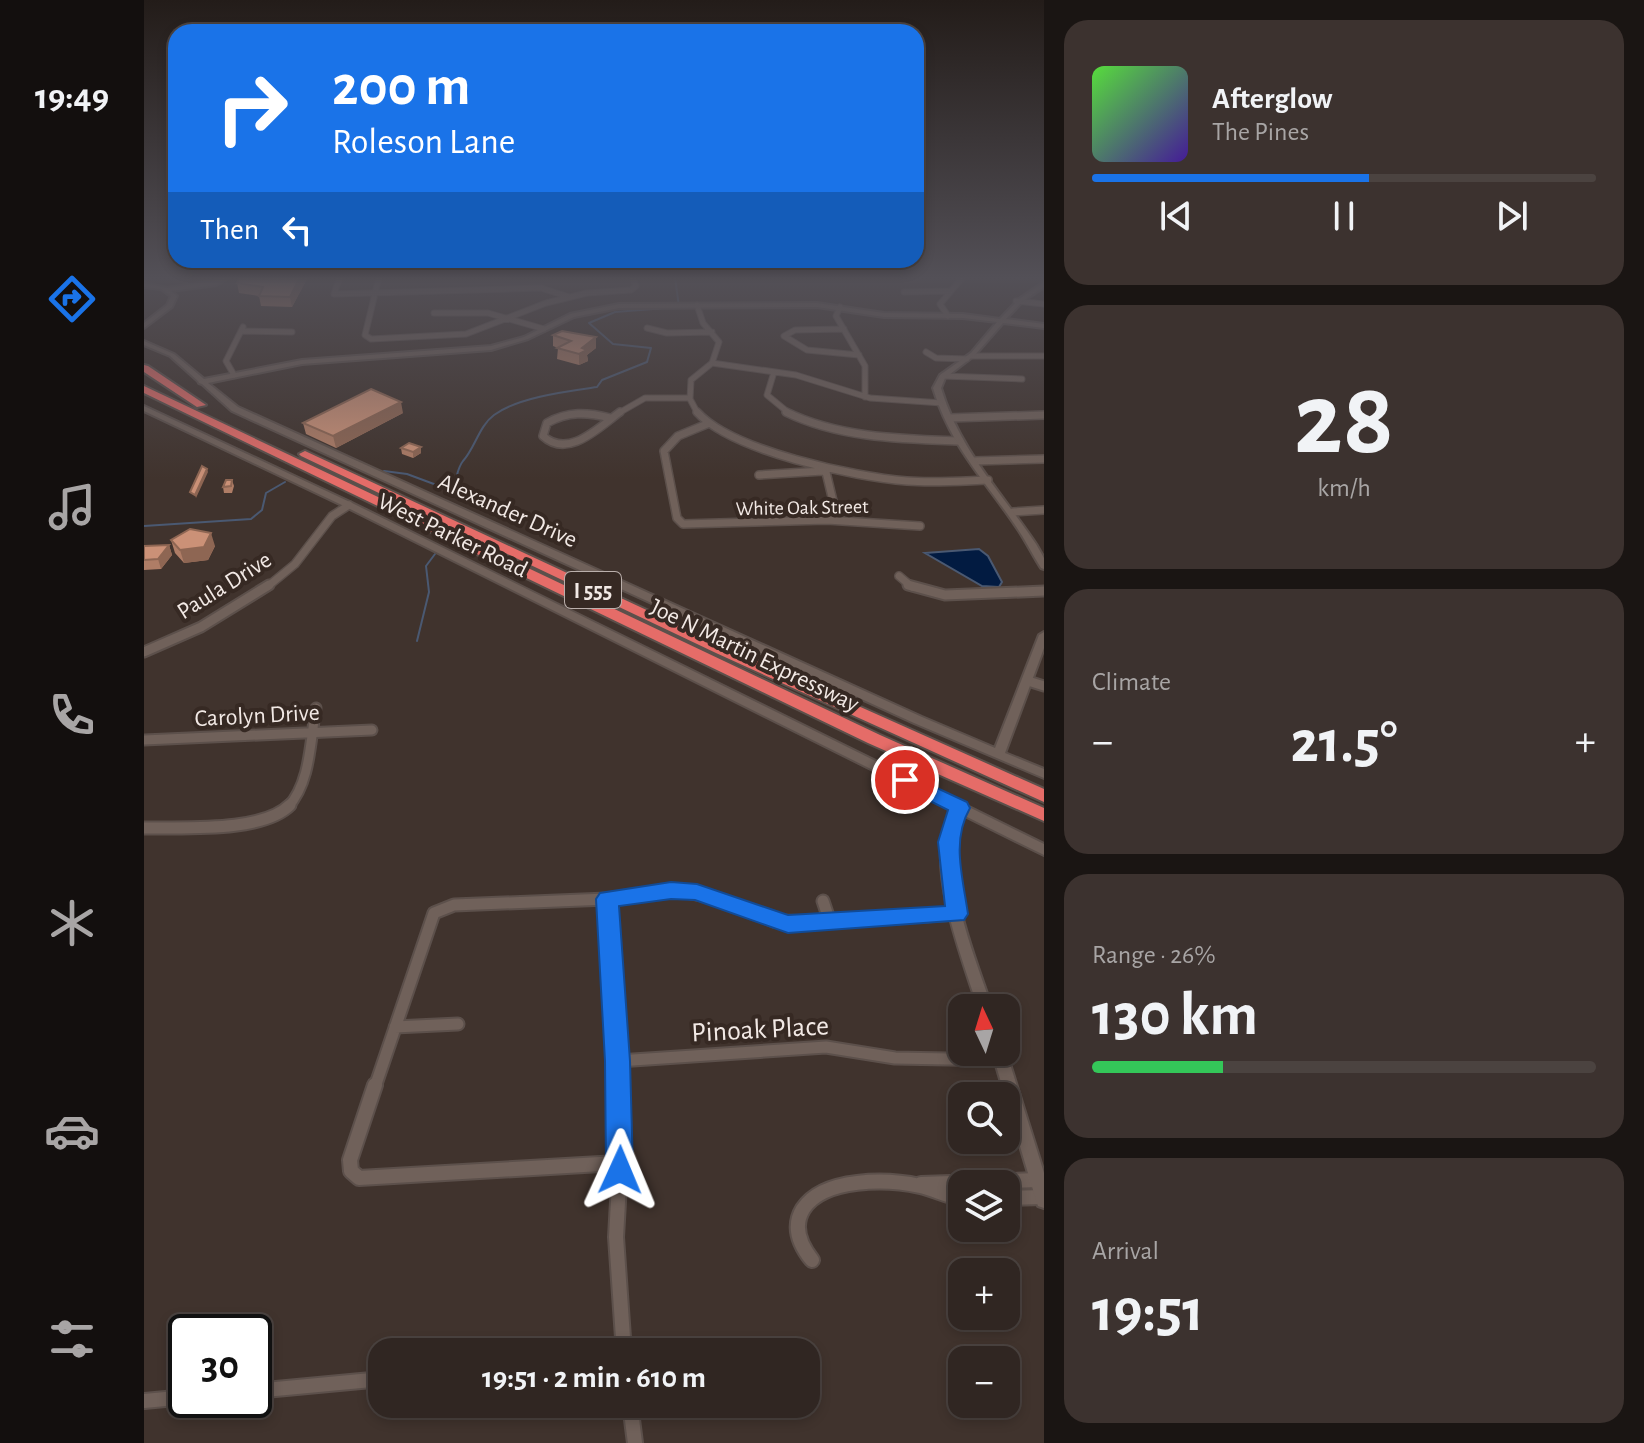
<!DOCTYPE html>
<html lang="en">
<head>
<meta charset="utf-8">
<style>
  :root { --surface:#302622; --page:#3c322f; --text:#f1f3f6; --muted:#a8a5a5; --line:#4b4340; --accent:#1a73e8 }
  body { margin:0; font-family:"Alegreya Sans",sans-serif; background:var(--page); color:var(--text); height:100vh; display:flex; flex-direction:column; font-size:30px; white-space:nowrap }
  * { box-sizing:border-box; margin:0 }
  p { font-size:26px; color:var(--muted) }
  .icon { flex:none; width:44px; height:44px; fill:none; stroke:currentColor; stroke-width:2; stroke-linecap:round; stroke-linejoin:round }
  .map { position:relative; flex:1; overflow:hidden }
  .details { display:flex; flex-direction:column; gap:20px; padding:20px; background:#1a1513; width:600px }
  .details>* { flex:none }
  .banner { position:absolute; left:24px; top:24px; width:756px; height:244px; border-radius:24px; box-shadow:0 4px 12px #0003,0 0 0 2px var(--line); background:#1a73e8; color:#fff; overflow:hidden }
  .needle { width:52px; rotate:356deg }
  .fabs { position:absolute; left:804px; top:994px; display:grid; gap:16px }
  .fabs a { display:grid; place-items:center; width:72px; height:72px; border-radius:16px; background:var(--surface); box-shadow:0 4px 12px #0003,0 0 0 2px var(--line); font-size:40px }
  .speed { position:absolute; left:24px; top:1314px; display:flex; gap:16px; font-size:40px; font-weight:700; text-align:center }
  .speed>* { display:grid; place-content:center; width:104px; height:104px; border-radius:50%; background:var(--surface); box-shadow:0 4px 12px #0003,0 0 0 2px var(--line); line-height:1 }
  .speed .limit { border:4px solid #111; border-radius:12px; background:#fff; color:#111 }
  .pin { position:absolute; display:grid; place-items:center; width:68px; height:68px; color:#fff; margin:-34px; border:4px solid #fff; border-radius:50%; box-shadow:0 2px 8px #0007 }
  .me { position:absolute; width:88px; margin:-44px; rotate:1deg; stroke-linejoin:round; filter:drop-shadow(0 0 6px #0008) }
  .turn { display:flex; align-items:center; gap:28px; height:168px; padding:0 32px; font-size:36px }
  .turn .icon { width:104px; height:104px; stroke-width:2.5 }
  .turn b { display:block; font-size:56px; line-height:68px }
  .then { display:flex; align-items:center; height:76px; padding:0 32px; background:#0003; gap:16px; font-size:30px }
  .big { font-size:60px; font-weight:600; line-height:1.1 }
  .details .tile { flex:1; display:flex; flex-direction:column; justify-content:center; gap:12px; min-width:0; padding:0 28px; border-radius:24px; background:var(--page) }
  .details .dial { align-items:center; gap:0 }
  .dial b { font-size:104px; line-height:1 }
  .song { display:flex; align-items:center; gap:24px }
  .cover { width:96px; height:96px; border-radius:12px; background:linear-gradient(135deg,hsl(110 70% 55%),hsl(260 70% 35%)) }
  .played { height:8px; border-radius:4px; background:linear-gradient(90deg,var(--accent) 55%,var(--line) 55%) }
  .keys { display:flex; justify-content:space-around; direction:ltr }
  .heat { display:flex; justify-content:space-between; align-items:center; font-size:44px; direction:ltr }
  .charge { height:12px; border-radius:6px; background:linear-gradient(90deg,#34c759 26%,var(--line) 0) }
  .trip { position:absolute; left:224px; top:1338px; width:452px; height:80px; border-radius:24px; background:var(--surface); box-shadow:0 4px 12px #0003,0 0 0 2px var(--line); font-weight:600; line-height:80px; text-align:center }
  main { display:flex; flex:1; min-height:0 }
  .dock { display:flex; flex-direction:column; width:144px; justify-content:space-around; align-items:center; background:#130f0e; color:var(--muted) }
  .dock .icon { width:56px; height:56px }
  .dock .on { color:var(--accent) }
  .dock b { font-size:36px; color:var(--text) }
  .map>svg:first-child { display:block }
</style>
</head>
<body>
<main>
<nav class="dock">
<b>19:49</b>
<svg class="icon on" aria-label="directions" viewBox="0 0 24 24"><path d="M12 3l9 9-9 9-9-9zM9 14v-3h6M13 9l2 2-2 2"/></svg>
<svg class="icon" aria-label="music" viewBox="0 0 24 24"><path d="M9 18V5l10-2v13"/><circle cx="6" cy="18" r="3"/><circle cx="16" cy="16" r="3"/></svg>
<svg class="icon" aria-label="phone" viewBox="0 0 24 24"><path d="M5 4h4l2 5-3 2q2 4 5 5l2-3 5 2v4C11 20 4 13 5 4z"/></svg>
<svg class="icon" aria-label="climate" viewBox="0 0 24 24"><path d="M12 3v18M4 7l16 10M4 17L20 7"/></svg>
<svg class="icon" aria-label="car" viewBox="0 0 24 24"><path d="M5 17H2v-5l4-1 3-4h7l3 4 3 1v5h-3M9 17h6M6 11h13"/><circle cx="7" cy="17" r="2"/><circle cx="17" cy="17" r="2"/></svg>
<svg class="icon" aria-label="filters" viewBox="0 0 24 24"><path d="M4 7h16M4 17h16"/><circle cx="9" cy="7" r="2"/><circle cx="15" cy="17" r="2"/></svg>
</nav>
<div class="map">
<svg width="900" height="1443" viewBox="0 0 900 1443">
  <rect width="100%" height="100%" fill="#40332d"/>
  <path fill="#021b41" stroke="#4a5972" stroke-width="2" d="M835 549 844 556 858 582 855 587 838 586 781 553Z"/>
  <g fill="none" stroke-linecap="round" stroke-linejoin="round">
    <path stroke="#4a5972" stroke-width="2" d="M240 471 263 474 306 490
      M304 494C314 484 311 471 319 461 331 448 335 426 350 415 374 397 425 391 453 387L458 380 503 362 507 348 469 344 445 323 471 312 535 307 531 277
      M0 526 107 519 118 510 122 493 141 482
      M273 641 285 592 282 566 291 554"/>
    <defs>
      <path id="minor-far4" d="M196 277 190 294 397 288 425 297
        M235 277 221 335 227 339 322 334 402 303 443 293 487 290 492 286 488 277
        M760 292 806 291
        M872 301 900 304
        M553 305 559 323 575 342 568 363 547 380 546 399 554 414
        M696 307 692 316 721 366V397
        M290 313H344L400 329
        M804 316 796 304 819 277
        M503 328 523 333 568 332
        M700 329 651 330 640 336 663 350 715 355
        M97 331 148 332
        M782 352 792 358 823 359
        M827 356H900
        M568 363 652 375 726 398 798 403
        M630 372 623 395 646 414
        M90 375 82 361 99 327
        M799 376 878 379
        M425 414H449
        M473 414 501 398H546"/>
      <path id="minor-far3" d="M553 412C588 451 711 477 763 481 790 483 817 481 844 480
        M642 412C695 438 758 439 816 441
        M466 418C443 412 424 411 403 423L399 436C424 459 454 428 476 412
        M805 418 900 415
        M563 424 534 436 520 451 533 518 539 524 683 520 776 526
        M830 461 900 459
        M681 468 689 501 683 520
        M615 475 679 471
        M869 512 900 510
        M755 576 768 587
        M123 587 151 564 188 516 205 505"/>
      <path id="minor-far2" d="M764 585 801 595 900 591
        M0 652 57 627 125 585
        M884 681 900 686
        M0 740 228 730
        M144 807C167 782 166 740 172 708"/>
      <path id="minor-far1" d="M0 828C38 827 118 833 146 805
        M463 899 474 1087
        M679 901 686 922 813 914
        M251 1027 314 1024
        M474 1061 682 1047 751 1058 857 1060
        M231 1087 290 913 310 905 463 899 532 890 572 898 630 921 686 922"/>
      <path id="minor" d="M231 1085 206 1160 207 1171 215 1178 474 1163
        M473 1085 477 1149 472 1237 480 1352
        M777 1184 894 1180
        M862 1198 899 1197
        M668 1260C656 1245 648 1227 659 1209 680 1177 744 1179 776 1186 791 1189 803 1197 818 1198
        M110 1391 238 1379
        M0 1401 42 1397
        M486 1404 491 1443"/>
      <path id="tertiary" d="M78 277H85L72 285 27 291 33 296 28 307 0 328V323L23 305 27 296 17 289 0 287V283L23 288 70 281Z
        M900 282V287L879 301 862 319 900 324V328L859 323 831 355 801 378 797 388C815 449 857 492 892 544L900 558V569L897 568C888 554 881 539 871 525 839 478 806 445 789 388L796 375 827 353 853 322 819 318 740 317 673 307 475 308 430 317 384 339 347 350 158 364 64 383 94 407 778 717 851 748 895 635 900 632V648L861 753 900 769V778L770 723 88 411 58 384 55 383 54 381 26 356 0 345V341L30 354 60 379 158 360 347 346 380 337 426 314 475 304 673 303 740 313 819 314 856 319 875 299Z
        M0 406 208 503 900 844V855L819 815C793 871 830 953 848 1008H834C819 960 785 876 801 827 803 821 806 816 809 810L202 507 0 411Z
        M862 1051 900 1173V1208L894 1206 892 1200 848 1052Z"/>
      <path id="motorway" d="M0 365 4 366 62 405 53 407 0 372Z
        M0 386 736 735 900 808V821L724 743 0 393Z
        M161 451 582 647 900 789V802L572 653 157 456 155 454Z"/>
    </defs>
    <use href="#minor-far4" stroke="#5c504b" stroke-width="7"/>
    <use href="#minor-far3" stroke="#5c504b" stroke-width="10"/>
    <use href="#minor-far2" stroke="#5c504b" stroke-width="13"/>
    <use href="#minor-far1" stroke="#5c504b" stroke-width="15"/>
    <use href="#minor" stroke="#5c504b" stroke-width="18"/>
    <use href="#tertiary" stroke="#5c504b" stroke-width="4"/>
    <use href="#motorway" stroke="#5c504b" stroke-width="4"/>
    <use href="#minor-far4" stroke="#70615a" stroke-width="5"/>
    <use href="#minor-far3" stroke="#70615a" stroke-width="7"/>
    <use href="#minor-far2" stroke="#70615a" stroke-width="9"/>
    <use href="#minor-far1" stroke="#70615a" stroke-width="11"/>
    <use href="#minor" stroke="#70615a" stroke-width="14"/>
    <use href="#tertiary" fill="#70615a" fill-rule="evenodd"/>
    <use href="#motorway" fill="#e56c68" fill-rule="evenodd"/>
  </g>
  <path fill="#af7d66" d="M164 277 148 307 117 306 115 296 95 293 93 283Z
    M409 335 452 348 443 355 444 361 435 365 413 359 414 348 409 346Z
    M259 413 192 448 162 434 159 423Z
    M277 447V453L269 458 258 454 257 448Z
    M88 480 90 486 88 493H80L79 487Z
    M27 540 71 546 64 560 40 563 31 553Z
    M25 545 28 555 17 569 0 570V546Z"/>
  <path fill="#8e6653" d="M156 277H164L148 307 146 297Z
    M452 337V348L443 355 444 361 435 365V354L438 348Z
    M257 402 259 413 192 448 189 436Z
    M277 447V453L269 458V452Z
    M63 469 64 472 52 498 51 495Z
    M67 533 71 546 64 560 40 563 36 550Z
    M25 545 28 555 17 569 14 559Z"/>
  <path fill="#cb9177" stroke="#8e6653" stroke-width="2" d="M96 277H156L146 297 115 296 119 287 93 283Z
    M418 331 452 337 438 348 443 350 435 354 413 348 427 341 409 335Z
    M227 389 257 402 189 436 159 423Z
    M265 443 277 447 269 452 257 448Z
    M58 466 63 469 51 495 46 492Z
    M82 480H88L87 486 79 487Z
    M46 529 67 533 60 547 36 550 27 540Z
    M25 545 14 559 0 560V546Z"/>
  <linearGradient id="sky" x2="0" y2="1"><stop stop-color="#231c19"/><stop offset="0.58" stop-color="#535057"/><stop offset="1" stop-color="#535057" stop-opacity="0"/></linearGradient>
  <rect width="900" height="479" fill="url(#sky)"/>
  <path fill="#1a73e8" stroke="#114b97" stroke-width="2" d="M761 773 823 802 826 808C807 841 819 878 824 914L820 920 644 933 551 900 527 899 475 906 486 1061 489 1170 485 1179 476 1183 466 1179 462 1170 461 1061 452 899 456 893 527 882 553 884 644 915 801 906 794 842 804 810 754 785 751 780 754 775Z"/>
  <g text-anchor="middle" stroke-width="8" stroke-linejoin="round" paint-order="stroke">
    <g font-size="20" fill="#f2e9e5" stroke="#362923">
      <text transform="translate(658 507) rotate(-1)" y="7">White Oak Street</text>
    </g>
    <rect fill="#362923" stroke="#baafab" stroke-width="2" x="421" y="572" width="56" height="36" rx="6"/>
    <g font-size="22" font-weight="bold" fill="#f2e9e5">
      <text x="449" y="598">I 555</text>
    </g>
    <g font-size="24" fill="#f2e9e5" stroke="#362923">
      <text transform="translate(364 510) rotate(24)" y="8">Alexander Drive</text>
      <text transform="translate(309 535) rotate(26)" y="8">West Parker Road</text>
      <text transform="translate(80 585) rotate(-32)" y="8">Paula Drive</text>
      <text transform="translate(611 655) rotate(26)" y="8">Joe N Martin Expressway</text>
      <text transform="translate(113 715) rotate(-3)" y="8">Carolyn Drive</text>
    </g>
    <g font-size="28" fill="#f2e9e5" stroke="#362923">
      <text transform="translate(616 1028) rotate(-3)" y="10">Pinoak Place</text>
    </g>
  </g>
</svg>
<div class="fabs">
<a><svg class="needle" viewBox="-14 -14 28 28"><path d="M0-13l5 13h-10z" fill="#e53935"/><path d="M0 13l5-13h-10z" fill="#a8a5a5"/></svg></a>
<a><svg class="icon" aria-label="search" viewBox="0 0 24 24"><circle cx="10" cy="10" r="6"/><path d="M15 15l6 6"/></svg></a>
<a><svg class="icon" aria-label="layers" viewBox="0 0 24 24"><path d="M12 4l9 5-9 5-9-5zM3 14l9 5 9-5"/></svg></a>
<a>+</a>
<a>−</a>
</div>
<div class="speed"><div class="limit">30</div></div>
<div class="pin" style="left:761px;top:780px;background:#d93025"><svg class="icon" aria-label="arrive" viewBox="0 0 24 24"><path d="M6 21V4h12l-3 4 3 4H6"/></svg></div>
<svg class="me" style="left:476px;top:1170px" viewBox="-20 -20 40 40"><path d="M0-17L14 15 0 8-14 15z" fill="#1a73e8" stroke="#fff" stroke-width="4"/></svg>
<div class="trip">19:51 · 2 min · 610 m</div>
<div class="banner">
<div class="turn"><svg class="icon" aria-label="right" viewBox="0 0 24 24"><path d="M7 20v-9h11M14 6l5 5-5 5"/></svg><div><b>200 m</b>Roleson Lane</div></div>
<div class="then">Then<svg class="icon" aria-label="left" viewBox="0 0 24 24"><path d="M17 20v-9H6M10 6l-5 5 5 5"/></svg></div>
</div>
</div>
<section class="details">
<div class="tile">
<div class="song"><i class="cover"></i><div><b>Afterglow</b><p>The Pines</p></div></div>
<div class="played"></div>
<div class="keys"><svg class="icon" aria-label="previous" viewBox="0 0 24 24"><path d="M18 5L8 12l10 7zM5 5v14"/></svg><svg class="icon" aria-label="pause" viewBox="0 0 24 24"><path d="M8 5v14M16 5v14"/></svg><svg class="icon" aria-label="next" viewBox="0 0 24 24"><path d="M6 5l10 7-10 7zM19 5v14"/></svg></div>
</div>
<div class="tile dial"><b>28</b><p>km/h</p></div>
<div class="tile"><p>Climate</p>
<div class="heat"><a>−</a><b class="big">21.5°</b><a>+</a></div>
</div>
<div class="tile"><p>Range · 26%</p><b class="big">130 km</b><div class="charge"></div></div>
<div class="tile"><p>Arrival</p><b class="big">19:51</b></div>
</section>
</main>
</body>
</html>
